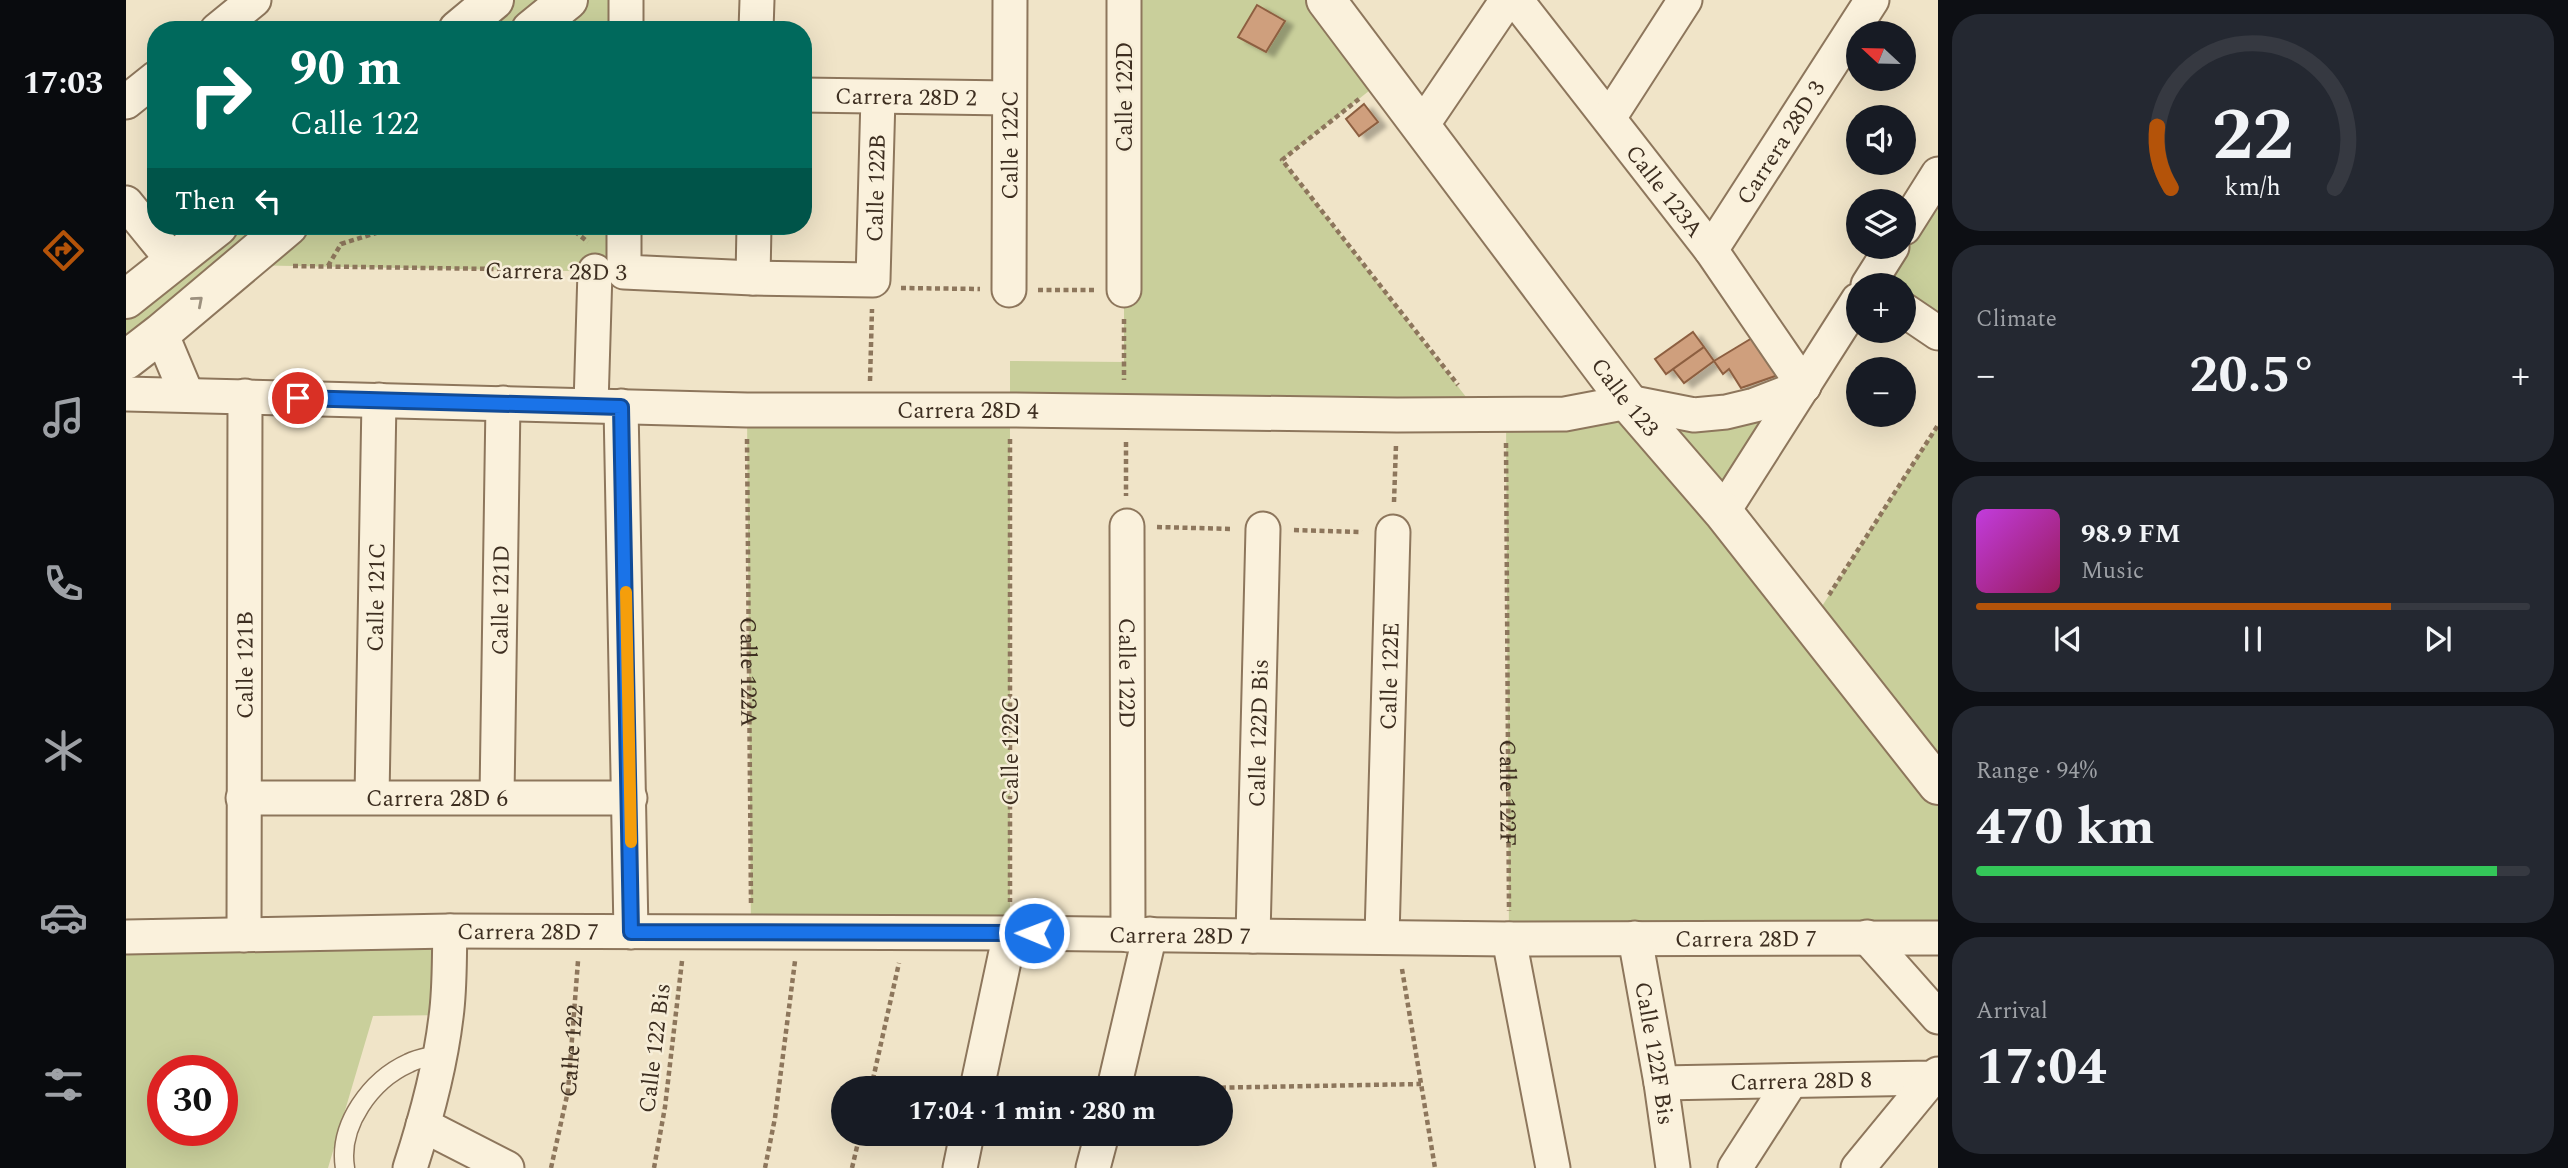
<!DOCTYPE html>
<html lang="en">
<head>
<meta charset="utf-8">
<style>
  :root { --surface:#171b24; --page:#242831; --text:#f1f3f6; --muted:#9ea1a6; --line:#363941; --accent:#b45309 }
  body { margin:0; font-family:Spectral,serif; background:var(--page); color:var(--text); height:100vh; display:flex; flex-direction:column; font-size:26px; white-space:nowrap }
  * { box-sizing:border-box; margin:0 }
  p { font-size:23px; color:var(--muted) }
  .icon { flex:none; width:38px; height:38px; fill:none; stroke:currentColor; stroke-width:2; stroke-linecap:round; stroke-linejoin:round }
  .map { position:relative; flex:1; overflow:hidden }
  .panel { display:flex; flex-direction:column; gap:14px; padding:14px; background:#0d0f14; width:630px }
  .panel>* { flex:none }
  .top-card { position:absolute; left:21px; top:21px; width:665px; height:214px; border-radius:28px; box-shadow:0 7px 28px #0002; background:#00695c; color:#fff; overflow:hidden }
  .needle { width:46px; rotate:292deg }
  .tools { position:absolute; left:1720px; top:21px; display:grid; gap:14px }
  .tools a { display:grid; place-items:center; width:70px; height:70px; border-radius:50%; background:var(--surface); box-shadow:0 7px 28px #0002; font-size:35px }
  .speed { position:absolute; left:21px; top:1055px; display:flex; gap:14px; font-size:35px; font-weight:700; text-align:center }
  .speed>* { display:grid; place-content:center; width:91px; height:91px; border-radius:50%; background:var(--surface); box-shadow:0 7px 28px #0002; line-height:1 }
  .speed .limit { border:10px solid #d22; background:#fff; color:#111 }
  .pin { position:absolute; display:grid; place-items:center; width:60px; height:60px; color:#fff; margin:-30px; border:4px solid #fff; border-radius:50%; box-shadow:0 2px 7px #0007 }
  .me { position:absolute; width:77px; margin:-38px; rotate:271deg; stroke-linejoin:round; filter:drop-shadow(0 0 5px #0008) }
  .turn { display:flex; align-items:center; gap:24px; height:147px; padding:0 28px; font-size:32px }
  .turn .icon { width:91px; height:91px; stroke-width:2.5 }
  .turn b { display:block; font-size:49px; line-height:60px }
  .then { display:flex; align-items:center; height:66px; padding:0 28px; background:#0003; gap:14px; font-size:26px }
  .big { font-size:52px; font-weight:700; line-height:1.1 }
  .panel .card { flex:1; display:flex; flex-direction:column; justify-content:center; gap:10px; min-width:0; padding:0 24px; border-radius:28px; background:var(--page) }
  .panel .dial { align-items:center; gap:0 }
  .dial svg { height:182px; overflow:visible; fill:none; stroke:var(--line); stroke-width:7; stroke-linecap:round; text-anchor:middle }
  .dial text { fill:var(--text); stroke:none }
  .song { display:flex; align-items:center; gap:21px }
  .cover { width:84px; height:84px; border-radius:10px; background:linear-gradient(135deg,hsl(290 70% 55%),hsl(330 70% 35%)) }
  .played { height:7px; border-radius:4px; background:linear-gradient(90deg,var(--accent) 75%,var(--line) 75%) }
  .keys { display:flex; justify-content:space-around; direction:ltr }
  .heat { display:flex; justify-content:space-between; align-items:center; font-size:38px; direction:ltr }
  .charge { height:10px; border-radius:5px; background:linear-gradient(90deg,#34c759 94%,var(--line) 0) }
  .trip { position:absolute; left:705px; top:1076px; width:402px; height:70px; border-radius:35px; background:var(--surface); box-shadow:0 7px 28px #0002; font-weight:700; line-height:70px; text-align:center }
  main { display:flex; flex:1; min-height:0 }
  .tab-bar { display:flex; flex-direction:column; width:126px; justify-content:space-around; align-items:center; background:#090b0e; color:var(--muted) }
  .tab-bar .icon { width:49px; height:49px }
  .tab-bar .active { color:var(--accent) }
  .tab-bar b { font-size:32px; color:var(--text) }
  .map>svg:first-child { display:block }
</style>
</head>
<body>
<main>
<nav class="tab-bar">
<b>17:03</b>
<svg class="icon active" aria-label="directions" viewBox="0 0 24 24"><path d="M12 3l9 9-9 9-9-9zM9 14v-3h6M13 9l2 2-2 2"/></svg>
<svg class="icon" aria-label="music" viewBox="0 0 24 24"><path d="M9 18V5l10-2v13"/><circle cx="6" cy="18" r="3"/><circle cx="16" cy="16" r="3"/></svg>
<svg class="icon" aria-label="phone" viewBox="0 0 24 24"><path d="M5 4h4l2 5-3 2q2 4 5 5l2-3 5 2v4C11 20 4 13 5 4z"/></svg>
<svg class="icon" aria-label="climate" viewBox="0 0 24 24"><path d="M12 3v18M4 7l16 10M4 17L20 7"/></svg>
<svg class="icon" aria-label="car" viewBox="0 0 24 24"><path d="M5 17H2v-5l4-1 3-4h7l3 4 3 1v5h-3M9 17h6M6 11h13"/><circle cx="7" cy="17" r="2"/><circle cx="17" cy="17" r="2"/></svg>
<svg class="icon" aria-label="filters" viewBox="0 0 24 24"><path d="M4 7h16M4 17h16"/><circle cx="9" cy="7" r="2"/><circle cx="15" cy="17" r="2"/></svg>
</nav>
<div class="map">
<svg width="1812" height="1168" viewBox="0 0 1812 1168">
  <defs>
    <filter id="shadow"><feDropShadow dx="8" dy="4.5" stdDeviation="2" flood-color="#0004"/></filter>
  </defs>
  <rect width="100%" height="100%" fill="#f0e4c8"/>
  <path fill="#c9cf9b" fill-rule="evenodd" d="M350 0H500V30H332Z
    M998 0H1200L1258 79 1156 160 1354 415 884 410V933L625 932 621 410 884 409V361L998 362Z
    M1812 174V333L1778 310V285H1742Z
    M92 226H498V272L113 265 0 360V299Z
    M1678 386 1597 512 1684 625 1812 425V938L1383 939 1380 414 1568 415Z
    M324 931 321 1015 247 1016 202 1168H0V937ZM37 1071H96V1130H37Z"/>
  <path fill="#cf9f7d" stroke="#8d5f41" stroke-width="2" filter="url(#shadow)" d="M1131 5 1159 21 1140 52 1112 37Z
    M1238 104 1252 122 1233 136 1220 119Z
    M1567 332 1578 347 1540 374 1529 359Z
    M1631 335 1655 374 1615 388 1603 369 1597 374 1588 361Z
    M1578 347 1588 361 1558 383 1547 369Z"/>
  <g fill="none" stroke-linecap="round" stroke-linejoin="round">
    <defs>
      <path id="service" d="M219 1168C212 1125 245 1080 283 1063 292 1058 304 1057 315 1054"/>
      <g id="minor">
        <path d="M998 0V290"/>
        <path id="s4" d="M1390 0 1585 250 1678 386"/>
        <path d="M91 30 128 0"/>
        <path d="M500 30V0"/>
        <path d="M630 30 631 0"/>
        <path id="s5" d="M677 95 883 98"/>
        <path d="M0 102 30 78"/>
        <path d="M1483 118 1559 0"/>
        <path d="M1295 127 1381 0"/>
        <path d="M0 203 48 262"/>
        <path id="s6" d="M498 226V272L627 278 747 280 752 97"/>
        <path d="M1778 228 1812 174"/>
        <path id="s7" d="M1585 250 1746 0"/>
        <path d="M627 278 628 226"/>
        <path d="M1742 285 1766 247"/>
        <path id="s8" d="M883 290 884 0"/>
        <path d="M1778 310 1812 333"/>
        <path d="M35 333 61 395"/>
        <path id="s9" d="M0 394 621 410H884L1271 415 1439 414 1502 402 1568 415 1600 412 1629 405 1678 386"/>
        <path d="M465 405 469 271"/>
        <path d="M495 406 505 932"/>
        <path d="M1597 512 1732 300"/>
        <path id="s10" d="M1001 526 1002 935"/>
        <path id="s11" d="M371 796 377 403"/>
        <path id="s12" d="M246 797 253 400"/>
        <path id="s13" d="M117 798H504"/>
        <path id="s14" d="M118 935 119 396"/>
        <path id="s15" d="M1127 936 1137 529"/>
        <path id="s16" d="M0 937 324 931 884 933 1383 939 1812 938"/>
        <path id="s17" d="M1256 937 1267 532"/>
        <path d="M1741 937 1812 1017"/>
        <path id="s18" d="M1509 938 1535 1083 1547 1168"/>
        <path d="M1383 939 1427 1168"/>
        <path id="s19" d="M1535 1083 1806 1078 1812 1074"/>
        <path d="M851 1088 884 933"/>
        <path d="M988 1088 1024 934"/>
        <path d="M297 1125 381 1168"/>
        <path d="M284 1168C300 1119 314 1068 320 1017 324 989 323 960 324 931"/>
        <path d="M834 1168 841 1134"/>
        <path d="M967 1168 976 1134"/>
        <path d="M1609 1168 1665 1081"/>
        <path d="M1732 1168 1806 1078"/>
      </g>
      <g id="tertiary">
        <path id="s20" d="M1200 0 1502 402 1597 512 1812 785"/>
        <path d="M332 30 368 0"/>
        <path d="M405 30 442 0"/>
        <path d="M0 299 92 226"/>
        <path d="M0 360 35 333 162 226"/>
      </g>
    </defs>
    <use href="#service" stroke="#8d765c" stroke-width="21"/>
    <use href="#minor" stroke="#8d765c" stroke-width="37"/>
    <use href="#tertiary" stroke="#8d765c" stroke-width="42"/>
    <g stroke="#8d765c" stroke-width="4.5" stroke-dasharray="5 3.5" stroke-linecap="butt">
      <path d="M1233 99 1156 160 1332 385"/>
      <path d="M442 226 462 242"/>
      <path d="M167 266 438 270"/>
      <path d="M202 266 215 244 272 226"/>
      <path d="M775 288 854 289"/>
      <path d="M912 290H969"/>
      <path d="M998 319V380"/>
      <path d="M744 381 746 309"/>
      <path id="s1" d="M621 439 625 903"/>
      <path d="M884 439V902"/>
      <path d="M1000 442V496"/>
      <path id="s2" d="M1380 443 1383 911"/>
      <path d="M1268 502 1270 445"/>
      <path d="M1031 527 1107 529"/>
      <path d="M1168 530 1236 532"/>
      <path d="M1703 595 1812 425"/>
      <path d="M1276 969 1309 1168"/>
      <path d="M745 1088 773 963"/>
      <path d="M1078 1088 1295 1084"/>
      <path id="s3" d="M425 1168 442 1091 452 961"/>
      <path d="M528 1168 539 1107 556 961"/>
      <path d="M639 1168 649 1118 669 961"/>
      <path d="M726 1168 734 1134"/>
    </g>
    <use href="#service" stroke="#faf1dc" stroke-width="18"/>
    <use href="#minor" stroke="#faf1dc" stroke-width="33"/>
    <use href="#tertiary" stroke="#faf1dc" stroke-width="38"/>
  </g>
  <defs><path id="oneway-chevron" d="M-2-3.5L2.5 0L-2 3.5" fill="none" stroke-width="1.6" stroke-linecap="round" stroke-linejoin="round" transform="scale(1.75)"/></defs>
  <use stroke="#9c907e" href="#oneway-chevron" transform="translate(72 301) rotate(-41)"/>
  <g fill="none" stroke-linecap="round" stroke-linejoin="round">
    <defs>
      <path id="route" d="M172 398 495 407 505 932 908 933"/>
    </defs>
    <use href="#route" stroke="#114b97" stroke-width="18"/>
    <use href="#route" stroke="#1a73e8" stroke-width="12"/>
    <path stroke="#f59e0b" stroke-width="12" d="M500 592 505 842"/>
  </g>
  <g text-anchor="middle" stroke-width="5" stroke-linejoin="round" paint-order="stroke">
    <g font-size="23" fill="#3d2e20" stroke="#f7eed8">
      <text dy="8" stroke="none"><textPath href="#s5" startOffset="103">Carrera 28D 2</textPath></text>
      <text transform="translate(998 97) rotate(-90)" y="8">Calle 122D</text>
      <text dy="8" stroke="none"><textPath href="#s7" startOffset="128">Carrera 28D 3</textPath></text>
      <text dy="8" stroke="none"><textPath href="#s8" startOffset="145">Calle 122C</textPath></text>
      <text dy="8" stroke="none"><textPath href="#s6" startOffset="387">Calle 122B</textPath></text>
      <text dy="8" stroke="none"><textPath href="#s4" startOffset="242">Calle 123A</textPath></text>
      <text transform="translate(430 271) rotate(1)" y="8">Carrera 28D 3</text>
      <text dy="8" stroke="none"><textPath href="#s20" startOffset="497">Calle 123</textPath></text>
      <text dy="8" stroke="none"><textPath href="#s9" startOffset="842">Carrera 28D 4</textPath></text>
      <text dy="8" stroke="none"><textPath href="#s12" startOffset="200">Calle 121C</textPath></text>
      <text dy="8" stroke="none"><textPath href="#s11" startOffset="196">Calle 121D</textPath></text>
      <text dy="8" stroke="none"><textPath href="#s14" startOffset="270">Calle 121B</textPath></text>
      <text dy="8" stroke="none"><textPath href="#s1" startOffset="233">Calle 122A</textPath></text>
      <text dy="8" stroke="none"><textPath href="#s10" startOffset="147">Calle 122D</textPath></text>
      <text dy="8" stroke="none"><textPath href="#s17" startOffset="261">Calle 122E</textPath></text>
      <text dy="8" stroke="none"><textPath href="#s15" startOffset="203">Calle 122D Bis</textPath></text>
      <text transform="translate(884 751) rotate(-90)" y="8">Calle 122C</text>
      <text dy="8" stroke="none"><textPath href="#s2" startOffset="350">Calle 122F</textPath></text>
      <text dy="8" stroke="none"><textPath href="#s13" startOffset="194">Carrera 28D 6</textPath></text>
      <text dy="8" stroke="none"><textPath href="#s16" startOffset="402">Carrera 28D 7</textPath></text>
      <text dy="8" stroke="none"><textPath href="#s16" startOffset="1054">Carrera 28D 7</textPath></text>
      <text dy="8" stroke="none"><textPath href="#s16" startOffset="1620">Carrera 28D 7</textPath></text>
      <text transform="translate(528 1048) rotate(-83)" y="8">Calle 122 Bis</text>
      <text dy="8" stroke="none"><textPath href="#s3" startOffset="119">Calle 122</textPath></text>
      <text dy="8" stroke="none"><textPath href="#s18" startOffset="117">Calle 122F Bis</textPath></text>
      <text dy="8" stroke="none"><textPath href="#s19" startOffset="140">Carrera 28D 8</textPath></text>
    </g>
  </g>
</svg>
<div class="tools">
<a><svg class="needle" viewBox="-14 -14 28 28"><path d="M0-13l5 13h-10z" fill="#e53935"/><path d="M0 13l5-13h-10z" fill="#9ea1a6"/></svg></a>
<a><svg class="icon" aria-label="sound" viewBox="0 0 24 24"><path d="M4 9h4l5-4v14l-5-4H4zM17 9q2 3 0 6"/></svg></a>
<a><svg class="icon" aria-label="layers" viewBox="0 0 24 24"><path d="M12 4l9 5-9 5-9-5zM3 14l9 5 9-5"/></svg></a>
<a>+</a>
<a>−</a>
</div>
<div class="speed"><div class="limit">30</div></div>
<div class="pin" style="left:172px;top:398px;background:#d93025"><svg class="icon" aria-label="arrive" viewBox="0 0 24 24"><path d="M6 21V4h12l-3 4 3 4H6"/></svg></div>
<svg class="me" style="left:908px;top:933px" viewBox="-20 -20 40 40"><circle r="17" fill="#1a73e8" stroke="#fff" stroke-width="3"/><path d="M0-11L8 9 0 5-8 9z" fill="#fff"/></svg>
<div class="trip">17:04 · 1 min · 280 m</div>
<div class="top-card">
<div class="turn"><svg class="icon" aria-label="right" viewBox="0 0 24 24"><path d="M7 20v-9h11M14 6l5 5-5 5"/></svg><div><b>90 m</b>Calle 122</div></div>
<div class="then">Then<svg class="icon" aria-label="left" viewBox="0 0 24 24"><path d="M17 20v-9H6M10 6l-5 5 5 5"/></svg></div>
</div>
</div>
<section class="panel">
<div class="card dial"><svg viewBox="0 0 100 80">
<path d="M14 69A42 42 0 1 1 86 69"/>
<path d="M14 69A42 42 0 0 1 8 42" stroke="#b45309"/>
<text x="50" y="56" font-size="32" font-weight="700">22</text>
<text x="50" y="72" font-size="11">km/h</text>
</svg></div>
<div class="card"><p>Climate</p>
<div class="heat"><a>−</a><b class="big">20.5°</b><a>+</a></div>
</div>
<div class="card">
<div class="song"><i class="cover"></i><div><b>98.9 FM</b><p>Music</p></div></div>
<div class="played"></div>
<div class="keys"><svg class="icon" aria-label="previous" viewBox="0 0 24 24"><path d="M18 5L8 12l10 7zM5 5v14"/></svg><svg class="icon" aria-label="pause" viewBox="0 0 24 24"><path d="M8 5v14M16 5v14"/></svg><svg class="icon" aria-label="next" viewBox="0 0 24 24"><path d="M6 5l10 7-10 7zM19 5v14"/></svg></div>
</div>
<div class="card"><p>Range · 94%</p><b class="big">470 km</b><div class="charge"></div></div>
<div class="card"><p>Arrival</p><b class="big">17:04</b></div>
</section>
</main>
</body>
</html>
